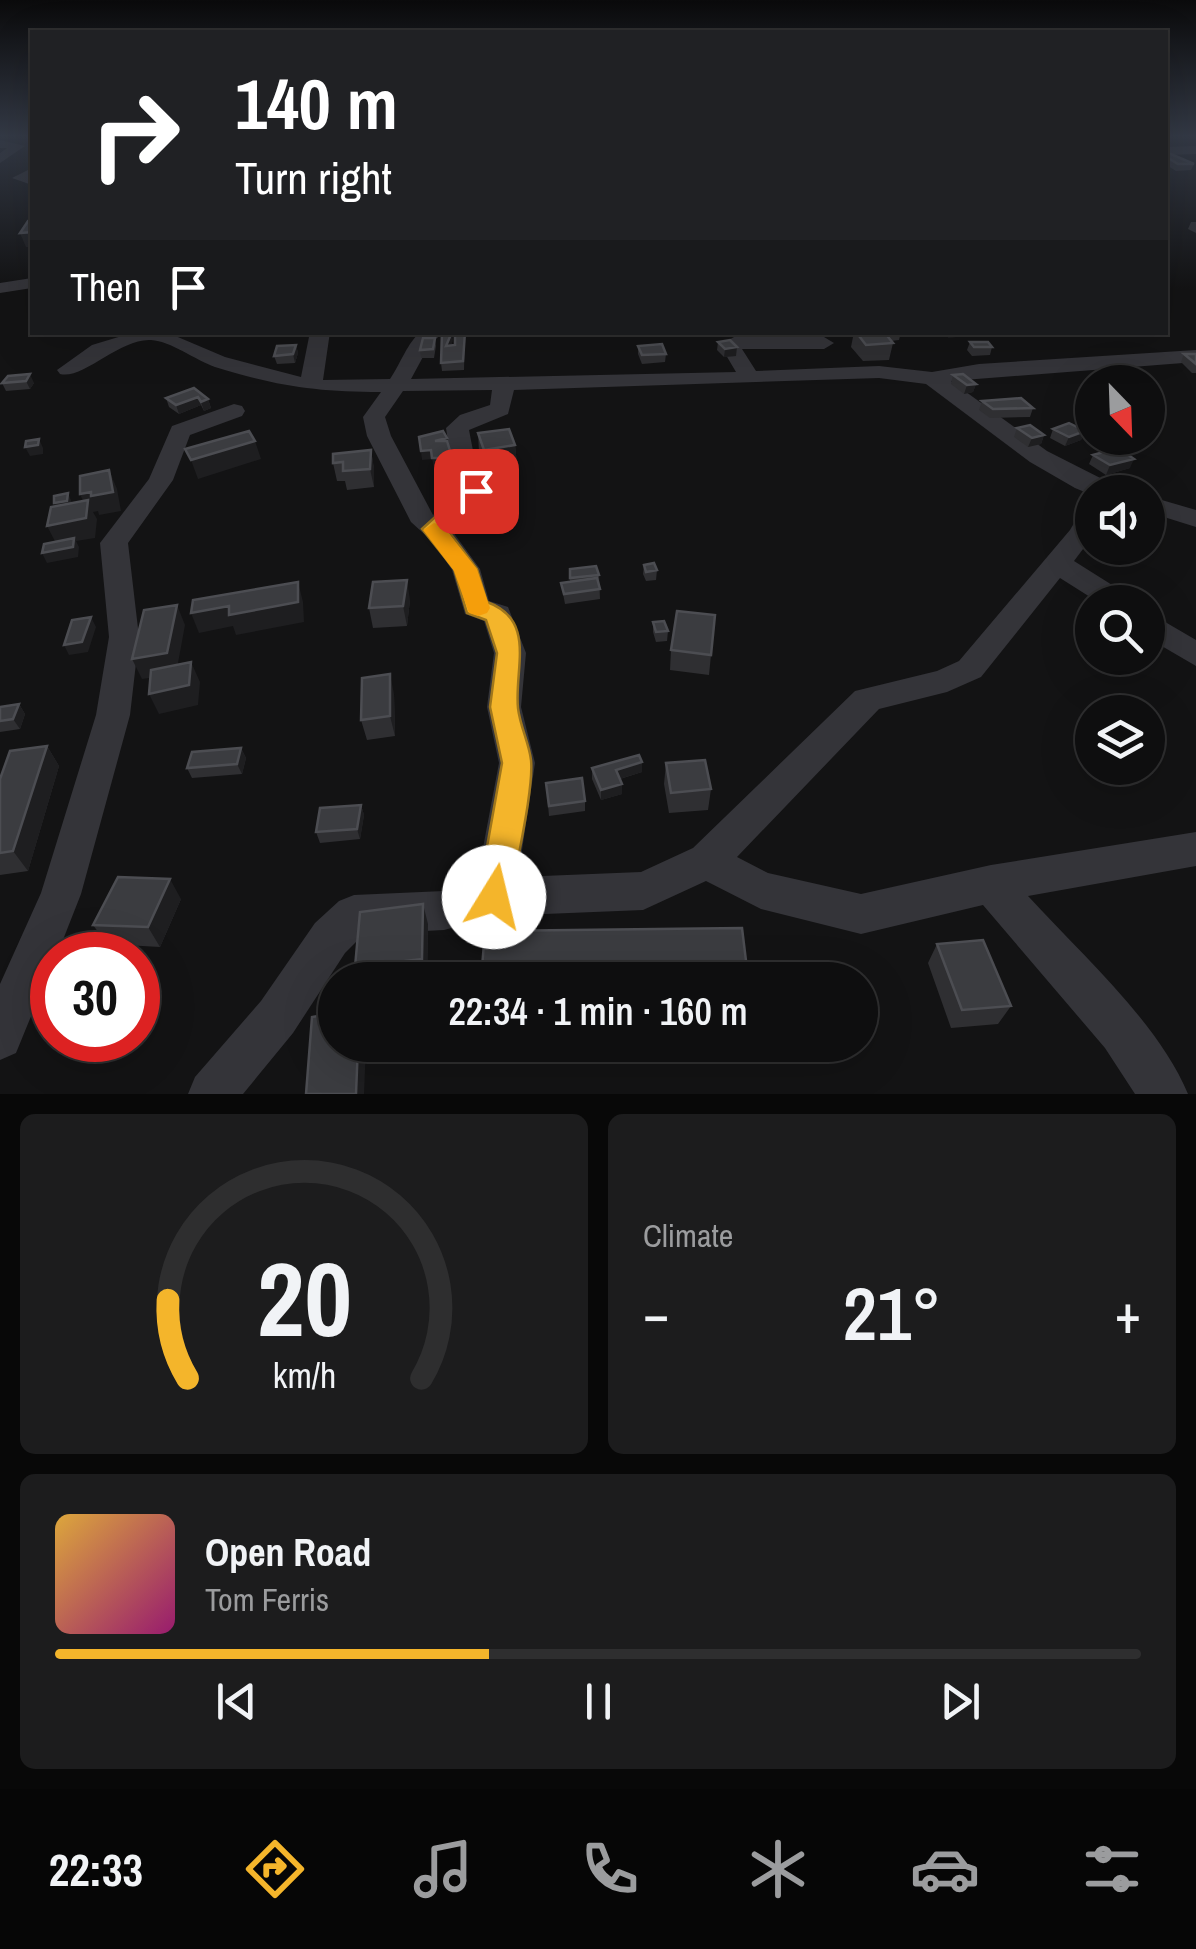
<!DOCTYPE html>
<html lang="en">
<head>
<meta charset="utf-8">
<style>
  :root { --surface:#0e0e0f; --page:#1c1c1d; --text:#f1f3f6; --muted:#9b9c9e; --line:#2e2e2f; --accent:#f4b52b }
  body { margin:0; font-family:"Archivo Narrow",sans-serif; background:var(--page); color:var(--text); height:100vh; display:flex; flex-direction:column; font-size:38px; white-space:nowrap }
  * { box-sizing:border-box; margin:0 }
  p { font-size:32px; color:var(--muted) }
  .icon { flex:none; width:55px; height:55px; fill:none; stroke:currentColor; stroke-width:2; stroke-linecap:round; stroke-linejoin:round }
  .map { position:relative; height:1094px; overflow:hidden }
  .drawer { display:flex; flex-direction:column; gap:20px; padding:20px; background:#080808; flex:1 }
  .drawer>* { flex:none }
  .guide { position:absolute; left:30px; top:30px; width:1138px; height:305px; border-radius:0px; box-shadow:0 10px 40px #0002,0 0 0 2px var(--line); background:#202124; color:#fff; overflow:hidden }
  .needle { width:65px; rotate:157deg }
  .controls { position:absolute; left:1075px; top:365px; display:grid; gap:20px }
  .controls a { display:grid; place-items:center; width:90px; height:90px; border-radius:50%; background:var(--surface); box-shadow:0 10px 40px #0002,0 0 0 2px var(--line); font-size:50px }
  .speed { position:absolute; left:30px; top:932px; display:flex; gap:20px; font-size:50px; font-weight:700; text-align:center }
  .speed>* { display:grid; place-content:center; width:130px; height:130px; border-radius:50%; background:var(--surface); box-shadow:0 10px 40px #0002,0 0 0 2px var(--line); line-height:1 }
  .speed .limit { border:15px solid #d22; background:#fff; color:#111 }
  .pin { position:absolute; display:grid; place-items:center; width:85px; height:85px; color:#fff; margin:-42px; border-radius:20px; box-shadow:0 5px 15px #0006 }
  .me { position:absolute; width:110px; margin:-55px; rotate:9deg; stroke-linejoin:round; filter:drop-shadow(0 0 8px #0008) }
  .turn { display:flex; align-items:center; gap:35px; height:210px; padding:0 40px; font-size:45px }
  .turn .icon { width:130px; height:130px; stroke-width:2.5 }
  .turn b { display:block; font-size:70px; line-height:85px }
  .then { display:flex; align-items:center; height:95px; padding:0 40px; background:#0003; gap:20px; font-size:38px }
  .big { font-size:75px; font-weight:600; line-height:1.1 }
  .drawer .widget { flex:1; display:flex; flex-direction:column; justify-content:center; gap:15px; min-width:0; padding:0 35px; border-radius:15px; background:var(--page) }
  .drawer .dial { align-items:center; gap:0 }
  .dial svg { height:260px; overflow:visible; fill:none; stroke:var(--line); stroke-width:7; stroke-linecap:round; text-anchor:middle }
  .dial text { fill:var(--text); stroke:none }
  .song { display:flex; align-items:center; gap:30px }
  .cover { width:120px; height:120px; border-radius:15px; background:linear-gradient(135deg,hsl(40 70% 55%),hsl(320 70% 35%)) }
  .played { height:10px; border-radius:5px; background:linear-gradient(90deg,var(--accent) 40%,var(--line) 40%) }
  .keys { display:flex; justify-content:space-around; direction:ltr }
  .heat { display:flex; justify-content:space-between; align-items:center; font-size:55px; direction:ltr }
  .drawer .tiles { flex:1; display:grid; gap:20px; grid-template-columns:1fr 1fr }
  .widget:last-child { grid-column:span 2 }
  .trip { position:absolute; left:318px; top:962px; width:560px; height:100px; border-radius:50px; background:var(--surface); box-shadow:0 10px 40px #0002,0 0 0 2px var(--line); font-weight:600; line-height:100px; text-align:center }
  .tab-bar { display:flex; height:160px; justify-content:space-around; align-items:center; background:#060606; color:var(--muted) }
  .tab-bar .icon { width:70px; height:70px }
  .tab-bar .current { color:var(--accent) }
  .tab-bar b { font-size:45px; color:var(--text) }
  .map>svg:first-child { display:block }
</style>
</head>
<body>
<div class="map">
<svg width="1196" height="1094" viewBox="0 0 1196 1094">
  <rect width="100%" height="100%" fill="#131314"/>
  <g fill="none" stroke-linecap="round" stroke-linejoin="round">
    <path fill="#343439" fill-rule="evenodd" d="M0 140 25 146 0 163V153L7 148H0Z
      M1196 146V154L1165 155V147Z
      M32 168V185L12 178Z
      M32 278V288L0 293V283Z
      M135 332H166L225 357 301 377 310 332H330L323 380 390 379C400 365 408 341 421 332H444L430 344 411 379 736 372 720 345 734 337H824L834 343 824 349H742L756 371 879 366 932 372 979 364 1196 350V362L951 381 1047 451 1118 487 1121 492 1092 495 1075 488 1030 462 926 384 879 378 514 390 508 414 469 430 475 461 489 491 450 528 480 569 489 601 508 607 526 653 521 707 535 763 518 877 641 872 693 848 855 691 937 671 959 661 1070 530 1083 508 1092 506V537L1074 561 1128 595 1133 602H1098L1060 578 981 677 947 692 879 709 737 857 768 873 861 894 991 865 1196 832V866L1028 896C1081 954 1158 1022 1188 1094H1135L1105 1048 983 905 861 934 761 909 706 881 643 910 496 916 444 930 364 934 345 953 293 1033 243 1094H188L195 1077 261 1001 315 923 339 901 354 895 444 891 476 885 499 763 487 707 494 653 484 621 465 614 452 570 433 542 411 522 367 436 363 417 381 392C316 392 276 386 215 367 195 360 171 341 151 340 120 338 83 380 60 374L57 370 92 345ZM492 390 490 405 460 415 446 428 451 461 463 489 433 515 391 436 385 417 403 391Z
      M234 404 242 406 245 411 242 416 190 435 173 480 128 543 139 637 130 715 81 894 57 955H52V965L16 1053 0 1060V984L41 893 96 715 109 637 100 543 149 479 172 426Z
      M1148 496 1196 510V527L1148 512Z
      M1148 612 1196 640V666L1148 638Z"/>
  </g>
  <path fill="#2f2f32" d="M1165 154 1194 164 1191 170 1176 171 1165 164Z
    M1191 222H1196V233L1188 229Z
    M465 332 464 370 442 371 441 363 453 340 451 345H455Z
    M854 332H901L899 340 891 341 893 343 889 360 863 361 851 347Z
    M435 338 436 346 434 358H421L420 350Z
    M718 342 736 356 724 357 717 350Z
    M970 342 992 347 990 355 972 356 967 350Z
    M296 345 298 353 295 363 277 364 274 356Z
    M638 346 666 354 665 362 642 364 638 354Z
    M1184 354H1196V373H1192L1181 362Z
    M953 375 976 384 973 392 964 394 951 384Z
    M8 376 34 383 30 389 6 391 2 383Z
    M166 398 208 399 211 408 204 411 201 405 179 414 169 407Z
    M982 401 1033 408 1030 417 990 418 979 410Z
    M1092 424V438H1118L1115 444 1105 448 1083 435 1081 440 1065 446 1050 438 1053 429 1084 430 1086 426Z
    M1017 428 1044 435 1041 444 1028 447 1014 437Z
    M478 433 515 445 517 464 485 469 479 452Z
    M371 450 374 469V487L347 490 345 481H337L333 463Z
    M1093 455 1130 468 1106 475 1089 464Z
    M644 565 657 570 656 580 646 581 643 574Z
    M570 569 599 575 600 599 565 604 561 583 570 582Z
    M410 600 407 626 373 628 369 608Z
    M715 615 709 675 670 670 671 650Z
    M653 622 668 631 667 641 656 642 653 632Z
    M394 694 395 736 367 740 361 720Z
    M19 704 25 714 20 729 0 732V707Z
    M47 746 59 766 28 871 0 875V779Z
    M241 748 246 758 242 774 192 778 187 768Z
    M642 762V772L620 779 622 794 601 800 592 779V768Z
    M666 763 711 789 708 810 669 813 664 784Z
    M546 783 585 801V811L549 816Z
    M361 805 364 815 360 839 320 843 316 832Z
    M181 899 160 947 107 944 93 925Z
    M428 924 427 978 409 980H360L355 967Z
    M485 931 747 969 745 980H481Z
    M937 944 1011 1006 998 1024 951 1028 928 963Z"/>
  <path fill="#1e1e20" d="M32 232V247H26L20 233Z
    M452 332 453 340 446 354V346Z
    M949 332H966L965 336 948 338Z
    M296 345 298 353 295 363 293 354Z
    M737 347 736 356 724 357 725 349Z
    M30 374 34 383 30 389 26 381Z
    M976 384 973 392 964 394 967 385Z
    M198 397 201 405 179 414 176 405Z
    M208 399 211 408 204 411 201 402Z
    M1085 431 1081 440 1065 446 1069 437Z
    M1044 435 1041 444 1028 447 1032 438Z
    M1112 438H1118L1115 444 1105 448 1109 439Z
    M39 439 43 448V454L30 456 25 447Z
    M255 441 261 459 198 479 191 460Z
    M515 445 517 464 485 469 484 450Z
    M371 450 374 469V487L370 469Z
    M431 450 432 459 422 460 421 451Z
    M432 458H441L442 467 434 468Z
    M1134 459 1130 468 1106 475 1110 465Z
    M453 461 454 470 443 471 442 462Z
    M109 470 117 489 121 511 99 515 98 511 93 512 97 519 95 538 76 541 79 547 78 557 47 563 42 553 57 545 47 526 87 510 80 494Z
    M68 493 72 503 58 513 54 503Z
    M407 580 410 600 407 626 403 606Z
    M298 582 303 602 304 622 236 635 233 626 199 633 191 613Z
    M177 605 185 625 176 674 142 679 132 659Z
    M91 617 96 627 88 652 69 655 64 645Z
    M191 662 200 682 198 705 159 714 149 694Z
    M390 674 394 694 395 736 390 716Z
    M19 704 25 714 20 729 13 719Z
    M47 746 59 766 28 871 13 851Z
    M241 748 246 758 242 774 237 764Z
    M642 762V772L616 780V770Z
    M622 784V794L601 800V790Z
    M361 805 364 815 360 839 357 829Z
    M170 879 181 899 160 947 148 927Z
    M423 904 428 924 427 978 422 959Z
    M358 1045H366L364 1094H356Z"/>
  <path fill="#3b3c40" stroke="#4c4d52" stroke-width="2.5" d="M1165 154H1171L1194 164H1178L1165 156Z
    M28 221H32V232L20 233Z
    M442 332H452L446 346 455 345V332H465L463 361 441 363Z
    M856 332H884L893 343 866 345Z
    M423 338H435L433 349 420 350Z
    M730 340 737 347 725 349 718 342Z
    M970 342H988L992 347H974Z
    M662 344 666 354 642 355 638 346Z
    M296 345 293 354 274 356 277 346Z
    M1184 354H1196V364Z
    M30 374 26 381 2 383 8 376Z
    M963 374 976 384 967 385 953 375Z
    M194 388 208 399 201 402 198 397 176 405 166 398Z
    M1021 398 1033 408 993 409 982 401Z
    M1069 423 1085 431 1069 437 1053 429Z
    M1030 425 1044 435 1032 438 1017 428Z
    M509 429 515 445 484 450 478 433Z
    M249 431 255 441 191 460 185 449Z
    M443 431 447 438 435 441H447L453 461 442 462 441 458H432L431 450 421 451 419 437Z
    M39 439 38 445 25 447 26 441Z
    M1118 448 1134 459 1110 465 1093 455Z
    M371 450 370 469 343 471V462L333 463V454Z
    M109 470 113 492 91 496V492L80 494V476Z
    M68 493 67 501 54 503V496Z
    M88 500 86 518 47 526 51 507Z
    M74 538 73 547 42 553 44 544Z
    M654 563 657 570 646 572 644 565Z
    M596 566 599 575 570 578V569Z
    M597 578 600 589 564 594 561 583Z
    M407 580 403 606 369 608 373 582Z
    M298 582V602L229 615V606L191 613 193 600Z
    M177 605 167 653 132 659 144 610Z
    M677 611 715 615 711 655 671 650Z
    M91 617 82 642 64 645 72 620Z
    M664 621 668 631 656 632 653 622Z
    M191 662 189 685 149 694 151 670Z
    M390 674V716L361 720 362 678Z
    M19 704 13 719 0 721V707Z
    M47 746 13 851 0 853V779L10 751Z
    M241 748 237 764 187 768 192 752Z
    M639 755 642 762 616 770 622 784 601 790 592 768Z
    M705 760 711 789 671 793 666 763Z
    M582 778 585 801 549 806 546 783Z
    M361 805 357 829 316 832 320 808Z
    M118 877 170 879 148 927 93 925Z
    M423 904 422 959 355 967 360 912Z
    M742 928 747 969 602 971V980H481L485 931Z
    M983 940 1011 1006 962 1010 937 944Z
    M335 1013V1045H358L356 1094H306L312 1017Z"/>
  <linearGradient id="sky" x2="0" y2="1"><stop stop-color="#0a0a0b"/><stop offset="0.47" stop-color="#333945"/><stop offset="1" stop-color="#333945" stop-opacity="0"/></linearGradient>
  <rect width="1196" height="289" fill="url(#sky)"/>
  <path fill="#f4b52b" stroke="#9f761c" stroke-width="2.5" d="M476 484 487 491 447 529 477 569 487 602C537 620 514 669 518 708 520 726 529 743 531 760 534 789 516 864 511 897L506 908 494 913 483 908 478 897 502 763 490 707 497 653 486 620 467 613 454 569 422 529 469 486Z"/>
  <path fill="#f59e0b" d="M434 523 442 525 477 569 490 608 487 613 478 616 469 613 454 571 423 530Z"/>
</svg>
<div class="controls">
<a><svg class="needle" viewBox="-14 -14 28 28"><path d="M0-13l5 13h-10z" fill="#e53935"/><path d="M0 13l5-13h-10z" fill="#9b9c9e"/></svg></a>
<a><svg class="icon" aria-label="sound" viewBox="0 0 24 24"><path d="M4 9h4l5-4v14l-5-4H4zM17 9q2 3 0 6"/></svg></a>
<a><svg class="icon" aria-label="search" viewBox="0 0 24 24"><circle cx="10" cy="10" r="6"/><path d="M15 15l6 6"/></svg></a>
<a><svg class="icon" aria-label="layers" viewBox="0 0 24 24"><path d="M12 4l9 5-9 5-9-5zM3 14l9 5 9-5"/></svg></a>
</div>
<div class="speed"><div class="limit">30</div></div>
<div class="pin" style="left:476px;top:491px;background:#d93025"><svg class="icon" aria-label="arrive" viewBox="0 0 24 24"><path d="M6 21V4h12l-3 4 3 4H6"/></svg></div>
<svg class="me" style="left:494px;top:897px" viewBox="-20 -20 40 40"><circle r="19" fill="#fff"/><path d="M0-13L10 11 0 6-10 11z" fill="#f4b52b"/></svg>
<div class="trip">22:34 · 1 min · 160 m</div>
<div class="guide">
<div class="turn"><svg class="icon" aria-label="right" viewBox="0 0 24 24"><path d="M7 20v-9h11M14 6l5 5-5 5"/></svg><div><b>140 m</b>Turn right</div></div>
<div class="then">Then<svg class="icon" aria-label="arrive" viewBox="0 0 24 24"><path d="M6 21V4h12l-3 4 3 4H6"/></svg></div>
</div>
</div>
<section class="drawer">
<div class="tiles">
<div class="widget dial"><svg viewBox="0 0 100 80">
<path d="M14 69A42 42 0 1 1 86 69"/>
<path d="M14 69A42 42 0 0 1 8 45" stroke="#f4b52b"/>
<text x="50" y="56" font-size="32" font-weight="700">20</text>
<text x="50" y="72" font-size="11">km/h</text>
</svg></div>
<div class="widget"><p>Climate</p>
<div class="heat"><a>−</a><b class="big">21°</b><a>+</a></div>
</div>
<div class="widget">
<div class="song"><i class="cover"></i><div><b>Open Road</b><p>Tom Ferris</p></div></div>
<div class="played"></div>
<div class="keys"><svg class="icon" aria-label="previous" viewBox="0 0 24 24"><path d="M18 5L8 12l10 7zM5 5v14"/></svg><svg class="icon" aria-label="pause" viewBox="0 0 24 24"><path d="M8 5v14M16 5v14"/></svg><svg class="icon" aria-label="next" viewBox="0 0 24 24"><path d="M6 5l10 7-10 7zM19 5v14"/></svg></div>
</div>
</div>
</section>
<nav class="tab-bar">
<b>22:33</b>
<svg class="icon current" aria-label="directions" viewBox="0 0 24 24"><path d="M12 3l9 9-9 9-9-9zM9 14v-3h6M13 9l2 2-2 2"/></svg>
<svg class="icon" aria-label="music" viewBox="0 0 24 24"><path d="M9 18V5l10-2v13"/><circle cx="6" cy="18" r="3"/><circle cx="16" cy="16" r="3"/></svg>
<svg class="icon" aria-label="phone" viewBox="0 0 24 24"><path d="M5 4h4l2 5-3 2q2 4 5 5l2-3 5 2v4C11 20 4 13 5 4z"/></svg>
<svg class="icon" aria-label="climate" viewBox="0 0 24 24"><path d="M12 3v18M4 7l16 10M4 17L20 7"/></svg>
<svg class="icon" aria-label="car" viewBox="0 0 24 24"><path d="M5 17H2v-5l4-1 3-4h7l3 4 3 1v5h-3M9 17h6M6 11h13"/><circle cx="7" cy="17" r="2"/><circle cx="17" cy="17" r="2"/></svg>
<svg class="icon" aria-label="filters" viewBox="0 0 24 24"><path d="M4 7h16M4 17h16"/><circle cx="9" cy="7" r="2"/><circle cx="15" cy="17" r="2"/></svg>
</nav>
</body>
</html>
